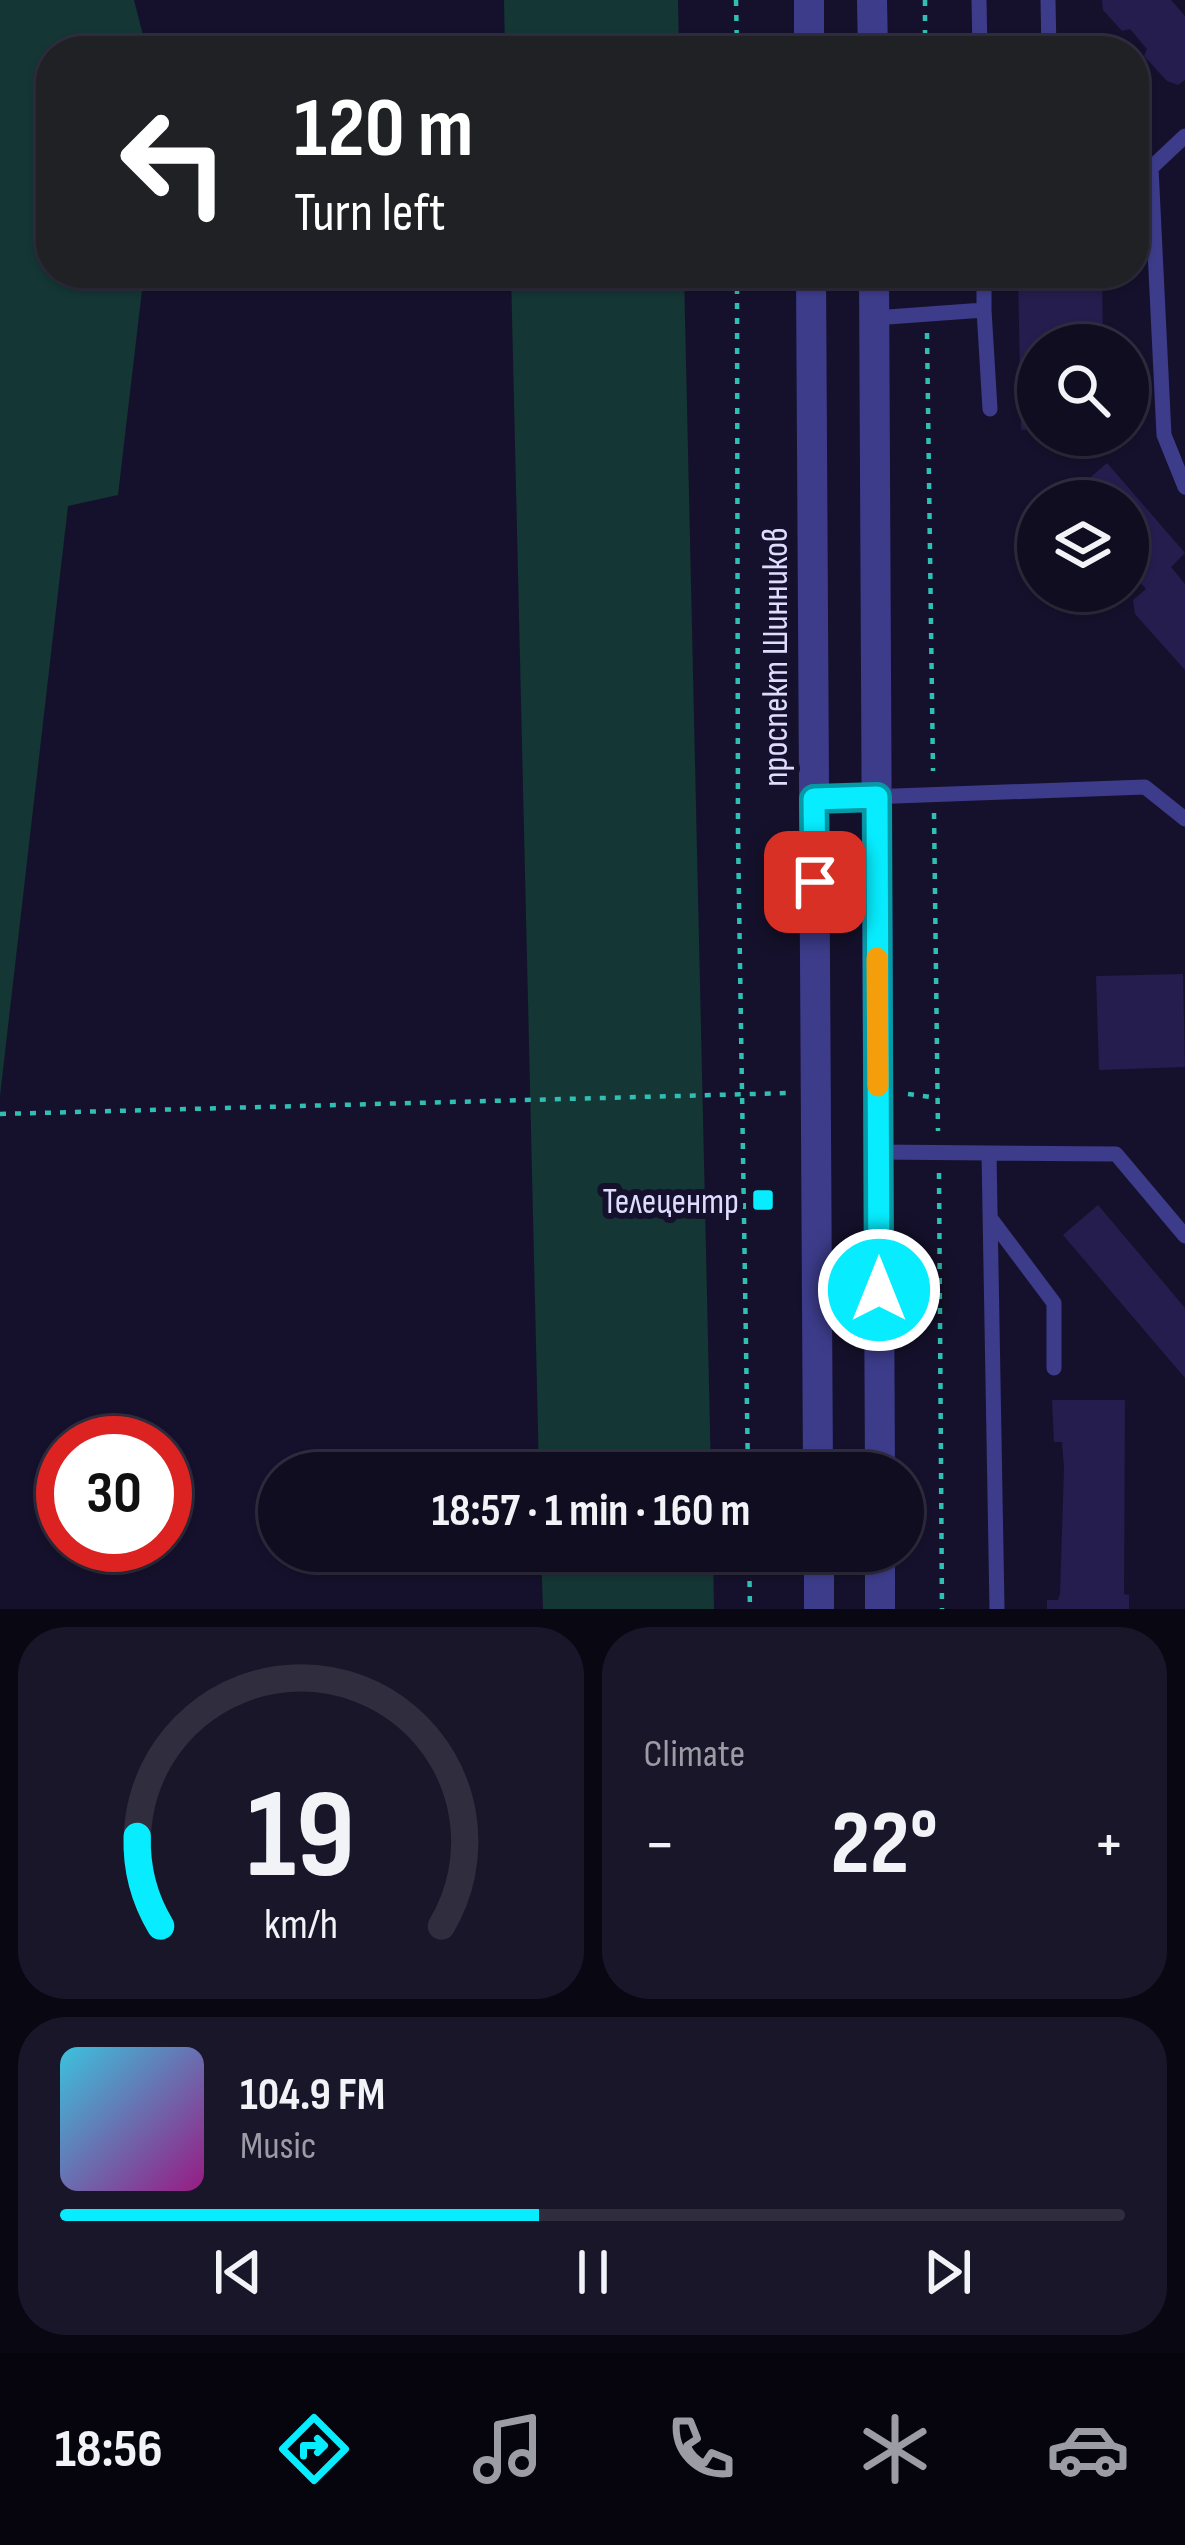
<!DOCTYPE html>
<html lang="en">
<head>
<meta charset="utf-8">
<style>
  :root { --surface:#100d21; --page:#19162a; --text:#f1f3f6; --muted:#9c9ca5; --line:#302d3f; --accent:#07edff }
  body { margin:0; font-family:"Sofia Sans Condensed",sans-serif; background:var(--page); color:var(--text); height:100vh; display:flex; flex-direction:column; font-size:45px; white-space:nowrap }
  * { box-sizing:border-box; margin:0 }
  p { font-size:39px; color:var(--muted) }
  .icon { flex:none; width:66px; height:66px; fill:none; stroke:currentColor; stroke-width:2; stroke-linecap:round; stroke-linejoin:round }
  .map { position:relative; height:1609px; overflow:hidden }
  .drawer { display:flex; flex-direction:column; gap:18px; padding:18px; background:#090712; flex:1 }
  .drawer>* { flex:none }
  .guide { position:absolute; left:36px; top:36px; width:1113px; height:252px; border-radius:48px; box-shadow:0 3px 9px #0004,0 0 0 3px var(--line); background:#202124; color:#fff; overflow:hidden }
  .tools { position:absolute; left:1017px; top:324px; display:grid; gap:24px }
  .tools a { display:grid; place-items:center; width:132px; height:132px; border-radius:50%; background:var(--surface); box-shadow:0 3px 9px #0004,0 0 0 3px var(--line); font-size:60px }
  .speed { position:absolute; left:36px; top:1416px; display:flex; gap:24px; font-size:60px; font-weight:700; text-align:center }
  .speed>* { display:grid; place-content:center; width:156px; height:156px; border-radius:50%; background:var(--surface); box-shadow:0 3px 9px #0004,0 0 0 3px var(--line); line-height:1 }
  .speed .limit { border:18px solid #d22; background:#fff; color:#111 }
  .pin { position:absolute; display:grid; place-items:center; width:102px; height:102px; color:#fff; margin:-51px; border-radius:24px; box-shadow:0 6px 18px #0006 }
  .me { position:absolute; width:132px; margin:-66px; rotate:0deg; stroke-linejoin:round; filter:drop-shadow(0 0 9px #0008) }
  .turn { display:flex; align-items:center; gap:42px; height:252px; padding:0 60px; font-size:54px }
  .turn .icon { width:156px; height:156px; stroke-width:2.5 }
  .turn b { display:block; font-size:84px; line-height:102px }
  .big { font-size:90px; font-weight:700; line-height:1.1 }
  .drawer .tile { flex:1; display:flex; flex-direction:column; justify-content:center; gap:18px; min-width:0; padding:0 42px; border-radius:48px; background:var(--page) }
  .drawer .dial { align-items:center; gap:0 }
  .dial svg { height:312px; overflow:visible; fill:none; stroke:var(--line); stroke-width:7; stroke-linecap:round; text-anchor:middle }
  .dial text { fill:var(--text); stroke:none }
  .song { display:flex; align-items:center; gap:36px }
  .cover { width:144px; height:144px; border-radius:18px; background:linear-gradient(135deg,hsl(190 70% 55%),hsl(310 70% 35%)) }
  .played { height:12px; border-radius:6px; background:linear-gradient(90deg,var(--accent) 45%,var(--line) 45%) }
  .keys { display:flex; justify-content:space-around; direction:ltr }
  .heat { display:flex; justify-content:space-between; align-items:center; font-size:66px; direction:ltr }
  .drawer .tiles { flex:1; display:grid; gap:18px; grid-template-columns:1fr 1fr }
  .tile:last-child { grid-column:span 2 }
  .trip { position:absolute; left:258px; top:1452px; width:666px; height:120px; border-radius:60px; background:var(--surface); box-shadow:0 3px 9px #0004,0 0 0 3px var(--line); font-weight:700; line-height:120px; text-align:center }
  .menu { display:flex; height:192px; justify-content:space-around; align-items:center; background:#06050d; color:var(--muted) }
  .menu .icon { width:84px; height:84px }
  .menu .selected { color:var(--accent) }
  .menu b { font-size:54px; color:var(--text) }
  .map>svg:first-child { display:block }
</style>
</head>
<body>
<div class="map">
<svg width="1185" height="1609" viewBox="0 0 1185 1609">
  <rect width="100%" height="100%" fill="#15112c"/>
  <path fill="#143634" d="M0 0H134L147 51H51V273H144L118 495 68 506 0 1096Z
    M504 0H678L679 51H505Z
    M511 273H684L711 1473H539Z
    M541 1551H713L714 1609H543Z"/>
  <path fill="#251d4d" d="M1102 0H1171L1185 16V80L1178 85 1167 81 1144 56 1147 49 1130 29 1122 31 1103 10Z
    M1018 273H1102L1103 345H1038V429L1021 430Z
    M1107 463 1185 553 1171 567 1185 584V670L1135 614 1133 600 1146 589 1128 569V501H1071L1070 495Z
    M1183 974 1185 1067 1099 1070 1096 976Z
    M1098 1205 1185 1308V1378L1063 1235Z
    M1052 1400H1125L1124 1594 1129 1595V1609H1047V1600H1058L1060 1594 1064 1468 1062 1442H1054Z"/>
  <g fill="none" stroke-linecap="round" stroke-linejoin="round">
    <path stroke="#30bfb2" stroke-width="4.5" stroke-dasharray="6 9" stroke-linecap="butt" d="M736 0 737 51
      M925 0V51
      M737 273 738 836 748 1473
      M927 273V291
      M927 333 933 771
      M934 813 938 1131
      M908 1094 938 1098
      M0 1114 789 1093
      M939 1173 942 1609
      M749 1551 750 1609"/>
    <path stroke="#3d3c8b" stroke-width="15" d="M979 0 980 51
      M1048 0 1049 51
      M1185 136 1151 168 1164 435 1185 487
      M984 273V310
      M874 318 984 310 990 409
      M814 799 1145 787 1185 819
      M878 1152 1116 1154 1185 1236
      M989 1153 997 1609
      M991 1219 1054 1303V1368"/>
    <path stroke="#3d3c8b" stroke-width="30" d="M809 0V51
      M872 0 873 51
      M811 273 818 1473
      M874 273 880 1473
      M819 1551V1609
      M880 1551V1609"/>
  </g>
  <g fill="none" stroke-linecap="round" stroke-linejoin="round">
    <defs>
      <path id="route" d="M815 882 814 799 877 797 879 1290"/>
    </defs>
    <use href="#route" stroke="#059aa6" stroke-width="30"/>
    <use href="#route" stroke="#07edff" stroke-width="21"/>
    <path stroke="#f59e0b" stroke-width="21" d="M877 958 878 1086"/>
  </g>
  <rect fill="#07edff" stroke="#15112c" stroke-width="4.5" x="751" y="1188" width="24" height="24" rx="6"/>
  <g text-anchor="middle" stroke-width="12" stroke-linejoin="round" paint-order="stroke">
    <g font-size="36" fill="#dfdbff" stroke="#15112c">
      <text transform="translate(774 657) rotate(-90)" y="13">проспект Шинников</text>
    </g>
    <g font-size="36" fill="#dfdbff" stroke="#15112c" text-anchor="end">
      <text x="739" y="1213">Телецентр</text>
    </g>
  </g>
</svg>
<div class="tools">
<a><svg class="icon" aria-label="search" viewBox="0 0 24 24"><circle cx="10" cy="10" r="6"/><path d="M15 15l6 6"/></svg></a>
<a><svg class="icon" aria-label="layers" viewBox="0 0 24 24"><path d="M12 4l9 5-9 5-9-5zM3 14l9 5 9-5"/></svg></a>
</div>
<div class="speed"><div class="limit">30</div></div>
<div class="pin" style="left:815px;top:882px;background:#d93025"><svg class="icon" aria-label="arrive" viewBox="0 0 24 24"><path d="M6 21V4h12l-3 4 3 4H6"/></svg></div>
<svg class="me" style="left:879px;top:1290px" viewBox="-20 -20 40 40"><circle r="17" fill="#07edff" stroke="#fff" stroke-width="3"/><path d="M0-11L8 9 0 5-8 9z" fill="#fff"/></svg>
<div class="trip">18:57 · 1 min · 160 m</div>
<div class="guide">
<div class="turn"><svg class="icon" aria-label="left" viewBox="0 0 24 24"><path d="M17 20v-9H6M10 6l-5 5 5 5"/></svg><div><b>120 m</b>Turn left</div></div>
</div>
</div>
<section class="drawer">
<div class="tiles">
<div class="tile dial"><svg viewBox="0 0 100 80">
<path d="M14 69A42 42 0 1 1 86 69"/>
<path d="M14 69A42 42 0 0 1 8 46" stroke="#07edff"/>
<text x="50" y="56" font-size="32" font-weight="700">19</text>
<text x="50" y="72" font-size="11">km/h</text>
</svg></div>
<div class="tile"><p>Climate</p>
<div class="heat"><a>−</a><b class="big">22°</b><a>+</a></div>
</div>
<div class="tile">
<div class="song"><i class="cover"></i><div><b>104.9 FM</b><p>Music</p></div></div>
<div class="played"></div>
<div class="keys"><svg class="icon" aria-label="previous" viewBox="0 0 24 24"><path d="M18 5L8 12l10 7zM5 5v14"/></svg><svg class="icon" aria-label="pause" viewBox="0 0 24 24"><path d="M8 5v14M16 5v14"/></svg><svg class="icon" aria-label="next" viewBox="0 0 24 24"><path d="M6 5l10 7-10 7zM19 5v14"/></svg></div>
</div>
</div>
</section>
<nav class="menu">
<b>18:56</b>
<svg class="icon selected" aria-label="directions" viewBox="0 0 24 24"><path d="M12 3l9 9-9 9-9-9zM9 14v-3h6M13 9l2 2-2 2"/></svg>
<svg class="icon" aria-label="music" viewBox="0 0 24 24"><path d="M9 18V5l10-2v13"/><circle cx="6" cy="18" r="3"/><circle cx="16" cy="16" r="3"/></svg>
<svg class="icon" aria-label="phone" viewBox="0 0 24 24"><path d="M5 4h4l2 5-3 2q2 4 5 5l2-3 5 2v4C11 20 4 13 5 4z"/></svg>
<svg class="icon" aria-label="climate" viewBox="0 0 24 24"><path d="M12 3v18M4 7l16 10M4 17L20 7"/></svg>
<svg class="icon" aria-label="car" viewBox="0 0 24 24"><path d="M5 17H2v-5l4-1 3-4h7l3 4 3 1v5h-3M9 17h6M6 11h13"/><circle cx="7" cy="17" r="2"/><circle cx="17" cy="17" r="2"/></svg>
</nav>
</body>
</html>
